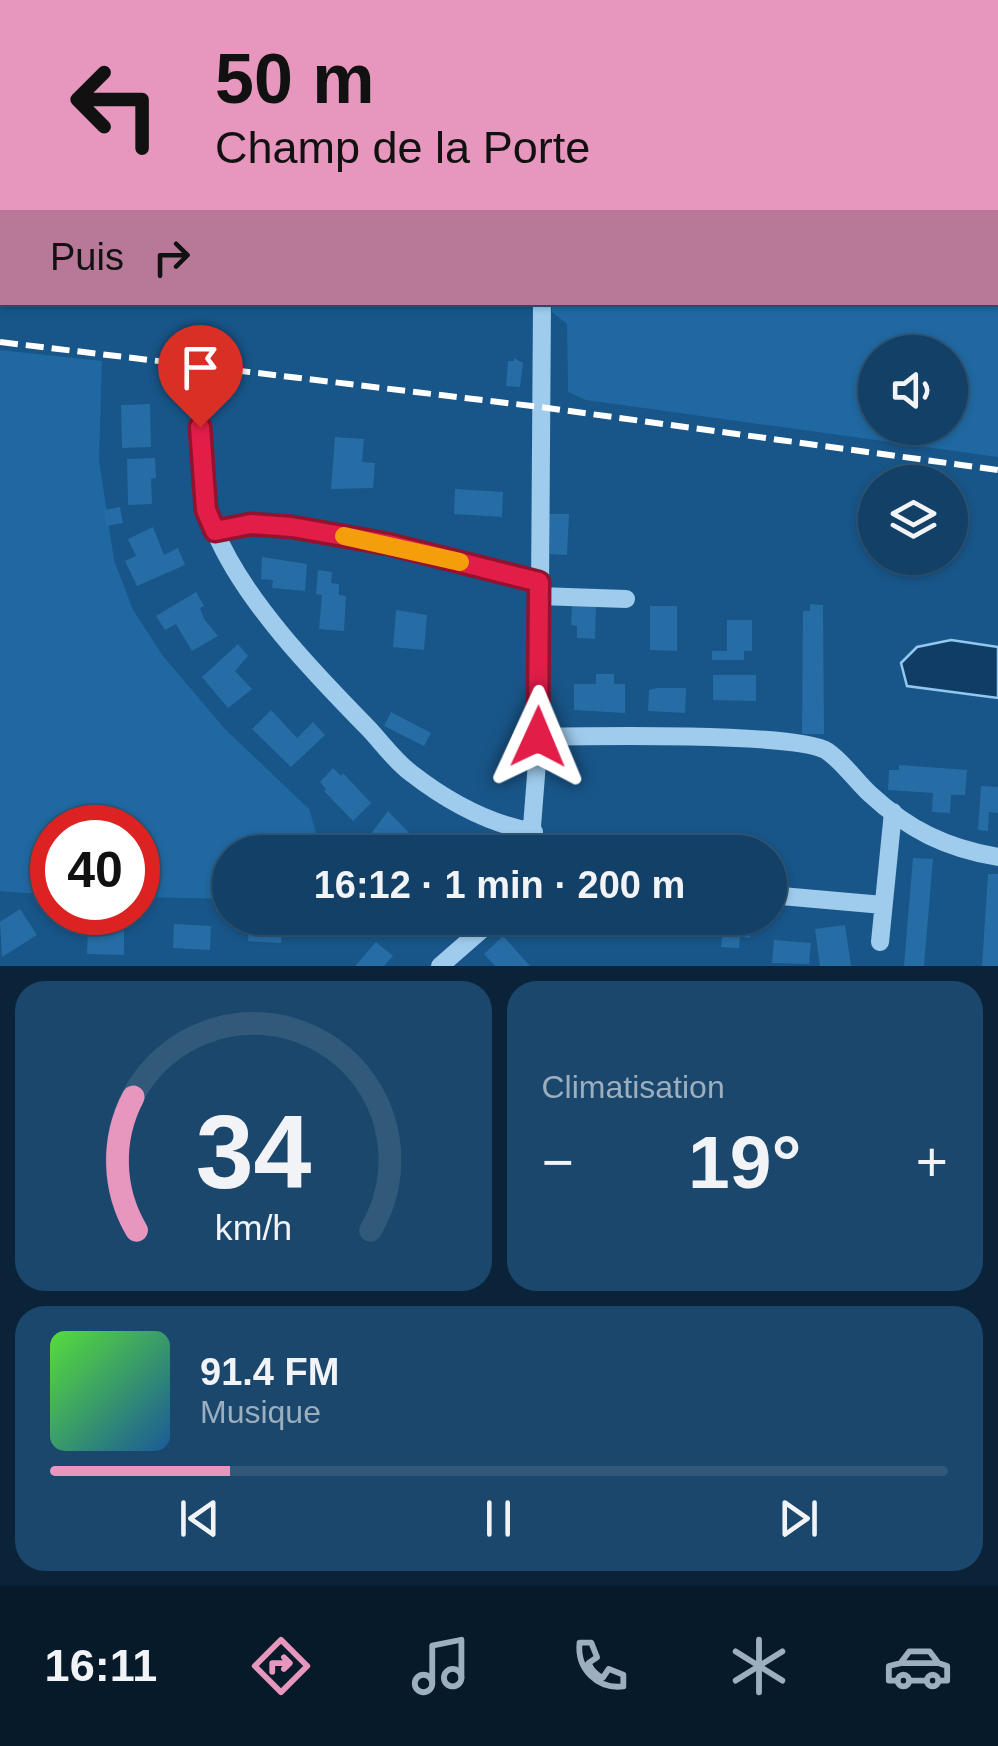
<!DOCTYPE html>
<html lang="fr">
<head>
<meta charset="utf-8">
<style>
  :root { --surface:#124066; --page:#1b476c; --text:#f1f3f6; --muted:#9cafbf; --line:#31597a; --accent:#e797bd }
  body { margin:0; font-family:Helvetica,sans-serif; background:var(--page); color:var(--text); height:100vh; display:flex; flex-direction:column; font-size:38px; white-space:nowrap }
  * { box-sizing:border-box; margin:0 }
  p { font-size:32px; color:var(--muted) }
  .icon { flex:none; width:55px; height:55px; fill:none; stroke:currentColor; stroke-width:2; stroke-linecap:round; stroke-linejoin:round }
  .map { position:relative; height:966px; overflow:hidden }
  .side { display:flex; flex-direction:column; gap:15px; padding:15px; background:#0a2338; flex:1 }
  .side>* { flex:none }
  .banner { position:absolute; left:0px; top:0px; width:1000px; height:305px; box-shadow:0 2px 8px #0004,0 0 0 2px var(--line); background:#e797bd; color:#111; overflow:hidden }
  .buttons { position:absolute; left:858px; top:335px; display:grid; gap:20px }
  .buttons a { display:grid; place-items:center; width:110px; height:110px; border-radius:50%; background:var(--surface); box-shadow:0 2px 8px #0004,0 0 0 2px var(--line); font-size:50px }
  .speed { position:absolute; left:30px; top:805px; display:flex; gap:20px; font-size:50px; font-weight:700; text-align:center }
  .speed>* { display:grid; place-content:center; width:130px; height:130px; border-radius:50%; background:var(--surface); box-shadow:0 2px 8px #0004,0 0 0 2px var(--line); line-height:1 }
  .speed .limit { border:15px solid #d22; background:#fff; color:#111 }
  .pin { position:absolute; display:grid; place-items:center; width:85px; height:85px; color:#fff; margin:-102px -42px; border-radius:50% 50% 50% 0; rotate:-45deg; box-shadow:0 0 10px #0007 }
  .pin .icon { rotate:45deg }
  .me { position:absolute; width:110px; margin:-55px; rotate:1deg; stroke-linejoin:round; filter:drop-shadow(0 0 8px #0008) }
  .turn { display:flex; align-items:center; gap:35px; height:210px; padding:0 50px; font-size:45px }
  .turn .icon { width:130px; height:130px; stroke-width:2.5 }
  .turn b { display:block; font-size:70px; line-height:85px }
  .then { display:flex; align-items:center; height:95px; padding:0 50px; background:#0003; gap:20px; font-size:38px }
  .big { font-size:75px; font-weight:700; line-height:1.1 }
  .side .widget { flex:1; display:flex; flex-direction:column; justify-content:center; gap:15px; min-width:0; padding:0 35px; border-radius:30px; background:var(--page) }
  .side .dial { align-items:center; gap:0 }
  .dial svg { height:260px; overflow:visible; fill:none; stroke:var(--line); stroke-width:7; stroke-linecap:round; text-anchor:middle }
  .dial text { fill:var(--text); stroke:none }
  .song { display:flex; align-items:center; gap:30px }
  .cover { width:120px; height:120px; border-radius:15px; background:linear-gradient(135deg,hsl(110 70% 55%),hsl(210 70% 35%)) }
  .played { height:10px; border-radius:5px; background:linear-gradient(90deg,var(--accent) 20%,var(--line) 20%) }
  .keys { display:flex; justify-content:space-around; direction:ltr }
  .heat { display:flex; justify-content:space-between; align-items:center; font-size:55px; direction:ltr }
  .side .tiles { flex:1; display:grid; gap:15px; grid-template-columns:1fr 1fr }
  .widget:last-child { grid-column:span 2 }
  .trip { position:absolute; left:212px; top:835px; width:575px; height:100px; border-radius:50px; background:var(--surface); box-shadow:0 2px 8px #0004,0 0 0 2px var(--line); font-weight:700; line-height:100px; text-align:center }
  .tabs { display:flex; height:160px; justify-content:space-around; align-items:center; background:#071a29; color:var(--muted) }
  .tabs .icon { width:70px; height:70px }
  .tabs .selected { color:var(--accent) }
  .tabs b { font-size:45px; color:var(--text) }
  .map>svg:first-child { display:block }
</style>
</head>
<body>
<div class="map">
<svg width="998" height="966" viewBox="0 0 998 966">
  <rect width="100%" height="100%" fill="#185588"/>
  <path fill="#2068a1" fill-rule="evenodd" d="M998 185V457L586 400 568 392 567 324 552 312V303L998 302ZM875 352H950V428H875Z
    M0 350 102 361 99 460 114 560 133 610 163 656 225 729 309 809 322 852H230V899L138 897V828H52V895L0 891Z"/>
  <path fill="#0f3d65" stroke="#92c8f0" stroke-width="2.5" d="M951 640 998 647V698L907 686 901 663 917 647Z"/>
  <path fill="#266da6" d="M514 358 523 363 520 387 506 386 508 361H514Z
    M150 404 151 447 122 448 121 405Z
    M335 437 364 439 362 462 375 463 373 488 331 489Z
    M155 458 156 478 151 479 152 504 128 505 127 459Z
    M455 489 503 492 502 517 454 514Z
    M120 507 123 523 106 526 104 510Z
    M549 514H569L567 555 550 554Z
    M153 527 164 555 178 548 185 565 137 586 125 561 136 556 128 539Z
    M262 557 307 564 305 591 272 588 273 580 261 579Z
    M318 570 332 572 331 583 339 584V595L346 596 344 631 319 629 322 595 316 594Z
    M196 592 204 606 200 608 204 619 218 636 192 651 176 624 165 630 156 616Z
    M572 603 596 605 595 639 577 638V626L571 625Z
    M810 604 823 605 824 734H802L803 611H810Z
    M650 606H677V651L650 650Z
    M396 610 427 615 424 650 393 647Z
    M727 620H752V651H744V660H712V651H727Z
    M238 644 248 656 235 671 252 689 228 708 202 677Z
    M596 674H614V684H625V713L574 710V684H596Z
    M713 675H756V701L713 700Z
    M658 688H686L685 713 648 711 649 690Z
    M271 710 297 738 313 722 325 735 291 767 252 729Z
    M391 712 431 733 424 746 384 726Z
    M899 765 967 770 965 795H951L950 813 932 812 933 793 888 790 889 770H899Z
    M333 768 341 776 343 773 371 803 353 821 324 791 326 789 320 782Z
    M981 786 998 787V813L989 812 988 831 978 830Z
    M388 811 414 838 402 852H362L359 850Z
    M913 858 933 859 924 966H904Z
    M988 874H998V966H982Z
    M20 909 37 935 2 957 0 922Z
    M250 918 284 919 281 943 248 941Z
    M724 918H752L750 938 740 937 739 948 721 947Z
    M174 924 211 926 210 950 173 948Z
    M845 925 851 966H820L815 929Z
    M88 928 124 929V955L87 954Z
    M503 936 530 966H495L484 954Z
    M774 940 811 943 809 964 772 963Z
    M376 942 393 956 384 966H355Z"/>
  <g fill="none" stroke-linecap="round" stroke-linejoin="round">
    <path stroke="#9fcbed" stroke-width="18" d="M547 2V0
      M200 398C200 443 198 489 215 531
      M539 596 626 599
      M539 737C585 736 797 732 827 751 843 762 856 781 870 794 909 830 946 848 998 857
      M534 832C489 824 447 801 411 773 395 761 382 743 369 729 316 675 244 601 215 531L251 524 292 527 388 544 539 582
      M530 852 539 737 542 302
      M770 895 883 905
      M880 942 893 812
      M440 966 495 918"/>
    <path stroke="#fff" stroke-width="6" stroke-dasharray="18 8" stroke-linecap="butt" d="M0 342 540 407 998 470"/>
  </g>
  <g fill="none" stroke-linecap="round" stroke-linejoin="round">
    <defs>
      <path id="route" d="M200 427 206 510 215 531 251 524 292 527 388 544 539 582 538 737"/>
    </defs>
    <use href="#route" stroke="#92132f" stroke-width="25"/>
    <use href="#route" stroke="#e11d48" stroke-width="18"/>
    <path stroke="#f59e0b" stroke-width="18" d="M344 536 460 562"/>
  </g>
</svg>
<div class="buttons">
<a><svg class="icon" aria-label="sound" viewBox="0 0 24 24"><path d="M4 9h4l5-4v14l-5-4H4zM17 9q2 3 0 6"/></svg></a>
<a><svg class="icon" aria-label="layers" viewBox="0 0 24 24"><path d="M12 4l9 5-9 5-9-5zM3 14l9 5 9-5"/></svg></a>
</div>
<div class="speed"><div class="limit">40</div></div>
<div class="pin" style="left:200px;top:427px;background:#d93025"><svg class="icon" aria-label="arrive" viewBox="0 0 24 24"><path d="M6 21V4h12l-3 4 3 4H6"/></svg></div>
<svg class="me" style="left:538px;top:737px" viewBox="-20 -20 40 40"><path d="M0-17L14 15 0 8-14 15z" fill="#e11d48" stroke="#fff" stroke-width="4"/></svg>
<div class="trip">16:12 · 1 min · 200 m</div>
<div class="banner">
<div class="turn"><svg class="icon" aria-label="left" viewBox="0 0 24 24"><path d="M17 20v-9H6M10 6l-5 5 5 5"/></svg><div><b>50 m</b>Champ de la Porte</div></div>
<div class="then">Puis<svg class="icon" aria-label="right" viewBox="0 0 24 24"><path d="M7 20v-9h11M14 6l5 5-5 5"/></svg></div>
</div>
</div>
<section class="side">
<div class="tiles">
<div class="widget dial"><svg viewBox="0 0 100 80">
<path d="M14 69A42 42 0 1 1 86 69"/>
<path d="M14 69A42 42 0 0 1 13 28" stroke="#e797bd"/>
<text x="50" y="56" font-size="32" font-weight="700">34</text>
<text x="50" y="72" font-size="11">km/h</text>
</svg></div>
<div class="widget"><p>Climatisation</p>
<div class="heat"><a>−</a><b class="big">19°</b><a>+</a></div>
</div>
<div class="widget">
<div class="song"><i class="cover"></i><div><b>91.4 FM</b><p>Musique</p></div></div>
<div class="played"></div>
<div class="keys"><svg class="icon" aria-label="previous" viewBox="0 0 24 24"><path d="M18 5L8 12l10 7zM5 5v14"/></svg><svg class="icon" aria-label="pause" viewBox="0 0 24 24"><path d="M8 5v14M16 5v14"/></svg><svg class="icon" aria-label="next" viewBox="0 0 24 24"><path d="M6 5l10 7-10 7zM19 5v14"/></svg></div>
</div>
</div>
</section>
<nav class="tabs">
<b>16:11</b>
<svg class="icon selected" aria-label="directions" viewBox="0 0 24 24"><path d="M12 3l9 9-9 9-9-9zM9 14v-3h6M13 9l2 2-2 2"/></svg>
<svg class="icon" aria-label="music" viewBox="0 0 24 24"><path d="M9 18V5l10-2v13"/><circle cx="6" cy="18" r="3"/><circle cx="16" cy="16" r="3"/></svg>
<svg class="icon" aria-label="phone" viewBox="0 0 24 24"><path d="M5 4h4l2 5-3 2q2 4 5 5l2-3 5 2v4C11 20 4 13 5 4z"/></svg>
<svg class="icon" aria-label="climate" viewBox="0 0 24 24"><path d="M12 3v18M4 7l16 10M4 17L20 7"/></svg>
<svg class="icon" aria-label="car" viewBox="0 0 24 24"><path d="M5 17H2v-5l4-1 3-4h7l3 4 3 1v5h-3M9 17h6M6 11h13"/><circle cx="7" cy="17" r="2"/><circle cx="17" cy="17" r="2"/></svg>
</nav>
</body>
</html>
